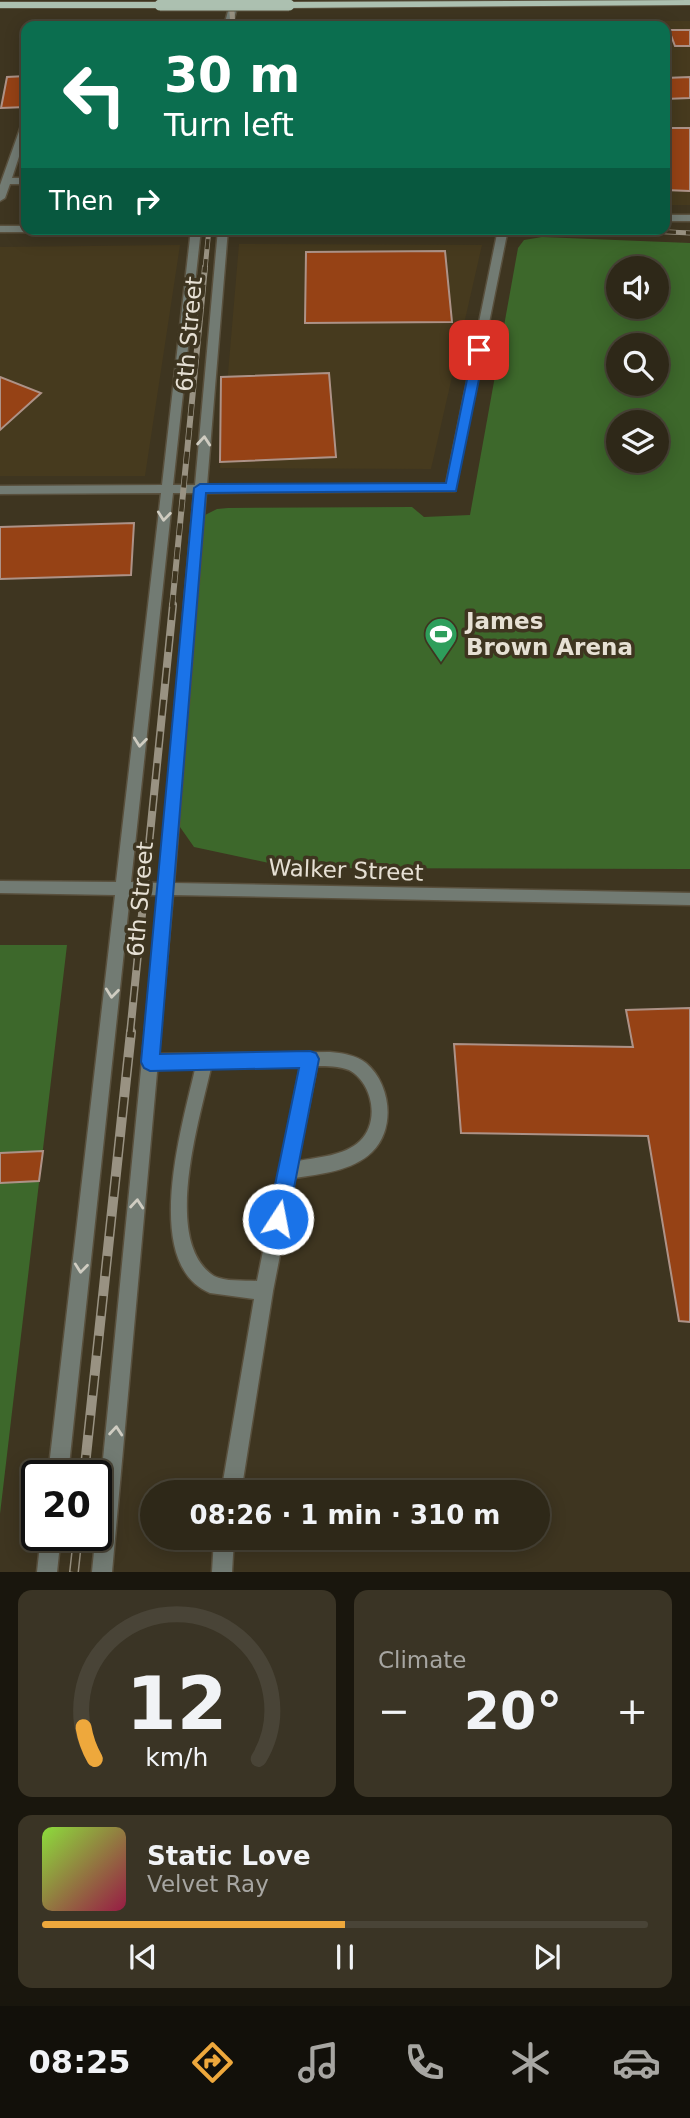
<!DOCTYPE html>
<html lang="en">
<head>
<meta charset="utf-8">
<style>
  :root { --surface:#2e2818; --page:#3a3425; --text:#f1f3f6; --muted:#a7a6a2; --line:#494437; --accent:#eea83c }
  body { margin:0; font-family:"DejaVu Sans",sans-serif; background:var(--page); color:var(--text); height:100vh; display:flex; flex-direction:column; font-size:26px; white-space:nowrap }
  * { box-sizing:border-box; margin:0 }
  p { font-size:23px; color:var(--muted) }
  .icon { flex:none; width:38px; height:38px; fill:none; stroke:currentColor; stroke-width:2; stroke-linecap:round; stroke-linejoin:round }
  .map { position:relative; height:1572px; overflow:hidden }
  .sheet { display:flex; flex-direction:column; gap:18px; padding:18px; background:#19160d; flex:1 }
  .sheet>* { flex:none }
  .banner { position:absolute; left:21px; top:21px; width:649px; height:214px; border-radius:14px; box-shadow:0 4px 18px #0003,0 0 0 2px var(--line); background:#0b6e4f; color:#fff; overflow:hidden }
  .tools { position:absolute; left:606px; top:256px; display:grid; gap:14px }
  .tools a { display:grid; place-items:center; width:63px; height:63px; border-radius:50%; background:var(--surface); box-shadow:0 4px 18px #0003,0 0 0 2px var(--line); font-size:35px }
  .speed { position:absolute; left:21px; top:1460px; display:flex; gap:14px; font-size:35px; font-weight:700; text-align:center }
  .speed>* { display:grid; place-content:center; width:91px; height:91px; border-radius:50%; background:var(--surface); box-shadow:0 4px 18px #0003,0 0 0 2px var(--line); line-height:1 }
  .speed .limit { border:4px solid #111; border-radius:10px; background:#fff; color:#111 }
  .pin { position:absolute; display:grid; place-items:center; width:60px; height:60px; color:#fff; margin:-30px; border-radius:14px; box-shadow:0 4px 10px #0006 }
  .me { position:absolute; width:77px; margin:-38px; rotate:11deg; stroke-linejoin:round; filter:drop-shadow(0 0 5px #0008) }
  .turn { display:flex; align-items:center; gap:24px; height:147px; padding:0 28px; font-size:32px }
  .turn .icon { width:91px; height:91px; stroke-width:2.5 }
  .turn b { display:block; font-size:49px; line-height:60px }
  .then { display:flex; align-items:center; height:66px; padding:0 28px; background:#0003; gap:14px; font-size:26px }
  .big { font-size:52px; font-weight:700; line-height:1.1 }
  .sheet .tile { flex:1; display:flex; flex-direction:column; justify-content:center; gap:10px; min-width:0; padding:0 24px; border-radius:14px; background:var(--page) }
  .sheet .dial { align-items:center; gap:0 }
  .dial svg { height:182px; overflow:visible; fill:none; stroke:var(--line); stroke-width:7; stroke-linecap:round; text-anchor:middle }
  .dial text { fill:var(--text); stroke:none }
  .song { display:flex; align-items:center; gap:21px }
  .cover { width:84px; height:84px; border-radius:10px; background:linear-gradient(135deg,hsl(90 70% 55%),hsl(340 70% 35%)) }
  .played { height:7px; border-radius:4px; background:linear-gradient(90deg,var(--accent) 50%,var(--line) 50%) }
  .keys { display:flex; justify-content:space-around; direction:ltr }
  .heat { display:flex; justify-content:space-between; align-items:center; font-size:38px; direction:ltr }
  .sheet .tiles { flex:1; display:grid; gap:18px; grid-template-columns:1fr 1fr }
  .tile:last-child { grid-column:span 2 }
  .trip { position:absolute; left:140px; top:1480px; width:410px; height:70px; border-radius:35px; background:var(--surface); box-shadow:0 4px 18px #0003,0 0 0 2px var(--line); font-weight:700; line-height:70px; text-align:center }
  .menu { display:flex; height:112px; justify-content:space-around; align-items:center; background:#12100a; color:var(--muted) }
  .menu .icon { width:49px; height:49px }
  .menu .selected { color:var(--accent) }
  .menu b { font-size:32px; color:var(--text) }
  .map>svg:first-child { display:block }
</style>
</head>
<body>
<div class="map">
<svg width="690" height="1572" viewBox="0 0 690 1572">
  <rect width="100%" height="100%" fill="#3e3520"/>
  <path fill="#463a1e" d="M257 21H526L525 26H258Z
    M589 21H690V205H665V26H589Z
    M239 244 482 245 431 469 220 468Z
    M180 245 145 476H0V247Z"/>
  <path fill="#3d682b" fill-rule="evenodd" d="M542 237 690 243V869L292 868 194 847 180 827 179 811 205 515 217 509 228 508 412 507 424 517 470 515 518 248 524 240ZM618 268H656V306H618ZM618 345H656V383H618ZM618 422H656V460H618Z
    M0 945H67L0 1514Z"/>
  <path fill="#964215" stroke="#ad9287" stroke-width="2" d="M447 22 448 26H399V23Z
    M197 23V26H138V25Z
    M669 30H690V46H675Z
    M26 76V107L1 108 7 77Z
    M690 77V98L665 99V78Z
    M665 128H690V191L665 190Z
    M445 251 452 322 305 323 306 252Z
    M329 373 336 457 220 462 221 377Z
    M0 377 41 393 0 430Z
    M134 523 131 575 0 579V527Z
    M690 1008V1322L679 1321 648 1136 461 1133 454 1044 633 1047 626 1010Z
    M43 1151 39 1181 0 1183V1153Z"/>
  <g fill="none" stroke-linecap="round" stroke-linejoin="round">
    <defs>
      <path id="service" d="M26 120V135L12 178H26V184H10L5 198 0 201V185L22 123Z
        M330 1052C342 1053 356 1055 366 1063 391 1084 396 1129 372 1152 353 1171 320 1174 295 1178L273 1291 241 1493H221L254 1299 210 1293C140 1264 183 1123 195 1069L150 1070 144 1067 142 1062 144 1057 150 1054ZM317 1066C327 1066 339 1066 349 1070 373 1083 380 1122 360 1141 344 1156 319 1157 298 1161ZM300 1067 257 1281C245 1280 225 1282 214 1276 161 1242 200 1118 211 1068Z
        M214 1538H234L232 1572H212Z"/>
      <path id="minor" d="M231 0H239L232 26H224Z
        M665 215H690V221H665Z
        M0 226H26V229H42L37 232H0Z
        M191 229H201L173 485H195L218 229H228L207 485 446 484 498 229H508L455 491 206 493 174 883 690 893V905L173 895 112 1572H92L158 895H130L68 1475H48L115 895 0 893V881L116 882 161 493 0 494V486L162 485ZM173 493H194L159 883 131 882Z
        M41 1535H61L57 1572H37Z"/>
      <path id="primary" d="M690 0V5L289 8 284 5 289 2Z
        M0 2H160L165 5 160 8H0Z"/>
    </defs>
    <use href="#service" stroke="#59503d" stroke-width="3"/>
    <use href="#minor" stroke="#59503d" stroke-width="3"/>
    <use href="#primary" stroke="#59503d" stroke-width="2"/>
    <use href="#service" fill="#727b73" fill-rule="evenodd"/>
    <use href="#minor" fill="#727b73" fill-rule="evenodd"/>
    <use href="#primary" fill="#acc0b0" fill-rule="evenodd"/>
    <defs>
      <path id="rail-far3" d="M231 0 233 26
        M606 229 690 233
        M205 269 209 229"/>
      <path id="rail-far2" d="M172 607 205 267"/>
      <path id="rail-far1" d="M130 1034 173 605"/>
      <path id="rail" d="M84 1475 131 1032
        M74 1572 78 1535"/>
    </defs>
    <use href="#rail-far3" stroke="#999282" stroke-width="5"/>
    <use href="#rail-far2" stroke="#999282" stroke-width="6"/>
    <use href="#rail-far1" stroke="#999282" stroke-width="8"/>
    <use href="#rail" stroke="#999282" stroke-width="10"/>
    <use href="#rail-far3" stroke="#3e3520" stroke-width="3.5" stroke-dasharray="10" stroke-linecap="butt"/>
    <use href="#rail-far2" stroke="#3e3520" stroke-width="4.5" stroke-dasharray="12" stroke-linecap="butt"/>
    <use href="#rail-far1" stroke="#3e3520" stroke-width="5" stroke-dasharray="16" stroke-linecap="butt"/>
    <use href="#rail" stroke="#3e3520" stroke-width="7" stroke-dasharray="20" stroke-linecap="butt"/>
    <defs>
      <path id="primary-bridge" d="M160 5H289"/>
    </defs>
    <use href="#primary-bridge" stroke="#59503d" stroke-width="13" stroke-linecap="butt"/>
    <use href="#primary-bridge" stroke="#acc0b0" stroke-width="11"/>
  </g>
  <defs><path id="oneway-chevron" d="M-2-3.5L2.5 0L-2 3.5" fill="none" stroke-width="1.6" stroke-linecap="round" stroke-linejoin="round" transform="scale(1.75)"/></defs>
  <g stroke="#cfccc1">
    <use href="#oneway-chevron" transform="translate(204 441) rotate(-85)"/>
    <use href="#oneway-chevron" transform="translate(164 516) rotate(96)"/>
    <use href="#oneway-chevron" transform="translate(140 742) rotate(96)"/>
    <use href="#oneway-chevron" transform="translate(112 993) rotate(96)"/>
    <use href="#oneway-chevron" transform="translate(137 1204) rotate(-85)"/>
    <use href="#oneway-chevron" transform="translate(81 1268) rotate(96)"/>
    <use href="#oneway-chevron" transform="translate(116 1431) rotate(-85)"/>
  </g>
  <path fill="#1a73e8" stroke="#114b97" stroke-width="2" d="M479 346 485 350 456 491 206 493 160 1054 310 1051 316 1053 319 1059 288 1219 285 1226 278 1229 271 1226 268 1219 299 1068 150 1071 144 1068 141 1062 194 488 200 484 446 483 473 350Z"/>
  <defs>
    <symbol id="stadium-pin" viewBox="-11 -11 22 30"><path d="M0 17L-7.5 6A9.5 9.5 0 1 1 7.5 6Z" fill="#2e9e5b" stroke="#3e3520"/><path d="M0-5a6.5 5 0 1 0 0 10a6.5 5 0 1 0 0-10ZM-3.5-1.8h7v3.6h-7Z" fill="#fff"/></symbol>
  </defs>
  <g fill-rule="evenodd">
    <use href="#stadium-pin" x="422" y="615" width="38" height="52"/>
  </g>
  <g text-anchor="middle" stroke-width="7" stroke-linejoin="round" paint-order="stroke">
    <g font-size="23" fill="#e6e0d4" stroke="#3e3520">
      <text transform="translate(189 334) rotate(-85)" y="8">6th Street</text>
      <text transform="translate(346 870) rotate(2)" y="8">Walker Street</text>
      <text transform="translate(140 899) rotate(-85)" y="8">6th Street</text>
    </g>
    <g font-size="23" font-weight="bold" fill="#e6e0d4" stroke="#3e3520" text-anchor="start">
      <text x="466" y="629">James<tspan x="466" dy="26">Brown Arena</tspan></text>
    </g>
  </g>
</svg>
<div class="tools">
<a><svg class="icon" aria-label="sound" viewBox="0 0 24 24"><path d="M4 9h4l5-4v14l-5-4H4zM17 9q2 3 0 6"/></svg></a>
<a><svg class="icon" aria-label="search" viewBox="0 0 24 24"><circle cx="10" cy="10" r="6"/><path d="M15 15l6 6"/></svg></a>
<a><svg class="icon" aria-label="layers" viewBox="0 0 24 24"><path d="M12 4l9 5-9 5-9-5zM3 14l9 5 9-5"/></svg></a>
</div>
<div class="speed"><div class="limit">20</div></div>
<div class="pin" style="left:479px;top:350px;background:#d93025"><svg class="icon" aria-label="arrive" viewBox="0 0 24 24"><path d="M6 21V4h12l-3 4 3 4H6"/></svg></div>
<svg class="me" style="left:278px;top:1219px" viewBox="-20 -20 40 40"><circle r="17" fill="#1a73e8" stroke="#fff" stroke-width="3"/><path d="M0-11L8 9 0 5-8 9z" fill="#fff"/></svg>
<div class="trip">08:26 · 1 min · 310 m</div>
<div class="banner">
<div class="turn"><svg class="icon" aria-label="left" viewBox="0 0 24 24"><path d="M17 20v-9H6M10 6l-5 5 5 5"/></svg><div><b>30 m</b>Turn left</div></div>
<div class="then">Then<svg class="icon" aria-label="right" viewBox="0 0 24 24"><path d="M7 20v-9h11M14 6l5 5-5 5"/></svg></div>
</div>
</div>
<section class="sheet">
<div class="tiles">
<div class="tile dial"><svg viewBox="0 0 100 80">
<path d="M14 69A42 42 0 1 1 86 69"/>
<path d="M14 69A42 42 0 0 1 9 55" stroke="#eea83c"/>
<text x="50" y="56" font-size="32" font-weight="700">12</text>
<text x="50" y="72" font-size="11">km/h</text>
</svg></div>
<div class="tile"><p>Climate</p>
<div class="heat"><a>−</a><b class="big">20°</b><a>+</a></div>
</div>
<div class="tile">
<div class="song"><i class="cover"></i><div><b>Static Love</b><p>Velvet Ray</p></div></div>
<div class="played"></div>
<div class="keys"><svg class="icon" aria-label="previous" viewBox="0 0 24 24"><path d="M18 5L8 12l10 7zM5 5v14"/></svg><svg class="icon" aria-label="pause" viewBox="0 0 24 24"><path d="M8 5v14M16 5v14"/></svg><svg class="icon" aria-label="next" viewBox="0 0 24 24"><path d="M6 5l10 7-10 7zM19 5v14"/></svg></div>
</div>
</div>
</section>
<nav class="menu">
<b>08:25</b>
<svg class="icon selected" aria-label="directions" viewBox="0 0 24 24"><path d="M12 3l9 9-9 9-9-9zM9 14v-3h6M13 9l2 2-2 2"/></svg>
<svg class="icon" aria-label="music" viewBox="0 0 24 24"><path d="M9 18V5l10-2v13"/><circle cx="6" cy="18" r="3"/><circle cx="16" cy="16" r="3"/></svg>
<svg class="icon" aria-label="phone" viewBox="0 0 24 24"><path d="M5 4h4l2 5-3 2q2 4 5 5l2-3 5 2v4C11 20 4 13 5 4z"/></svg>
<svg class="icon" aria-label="climate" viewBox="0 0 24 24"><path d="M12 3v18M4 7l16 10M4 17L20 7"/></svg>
<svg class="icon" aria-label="car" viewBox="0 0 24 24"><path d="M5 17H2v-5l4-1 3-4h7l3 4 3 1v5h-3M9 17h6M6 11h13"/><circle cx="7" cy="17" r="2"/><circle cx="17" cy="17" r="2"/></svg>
</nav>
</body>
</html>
